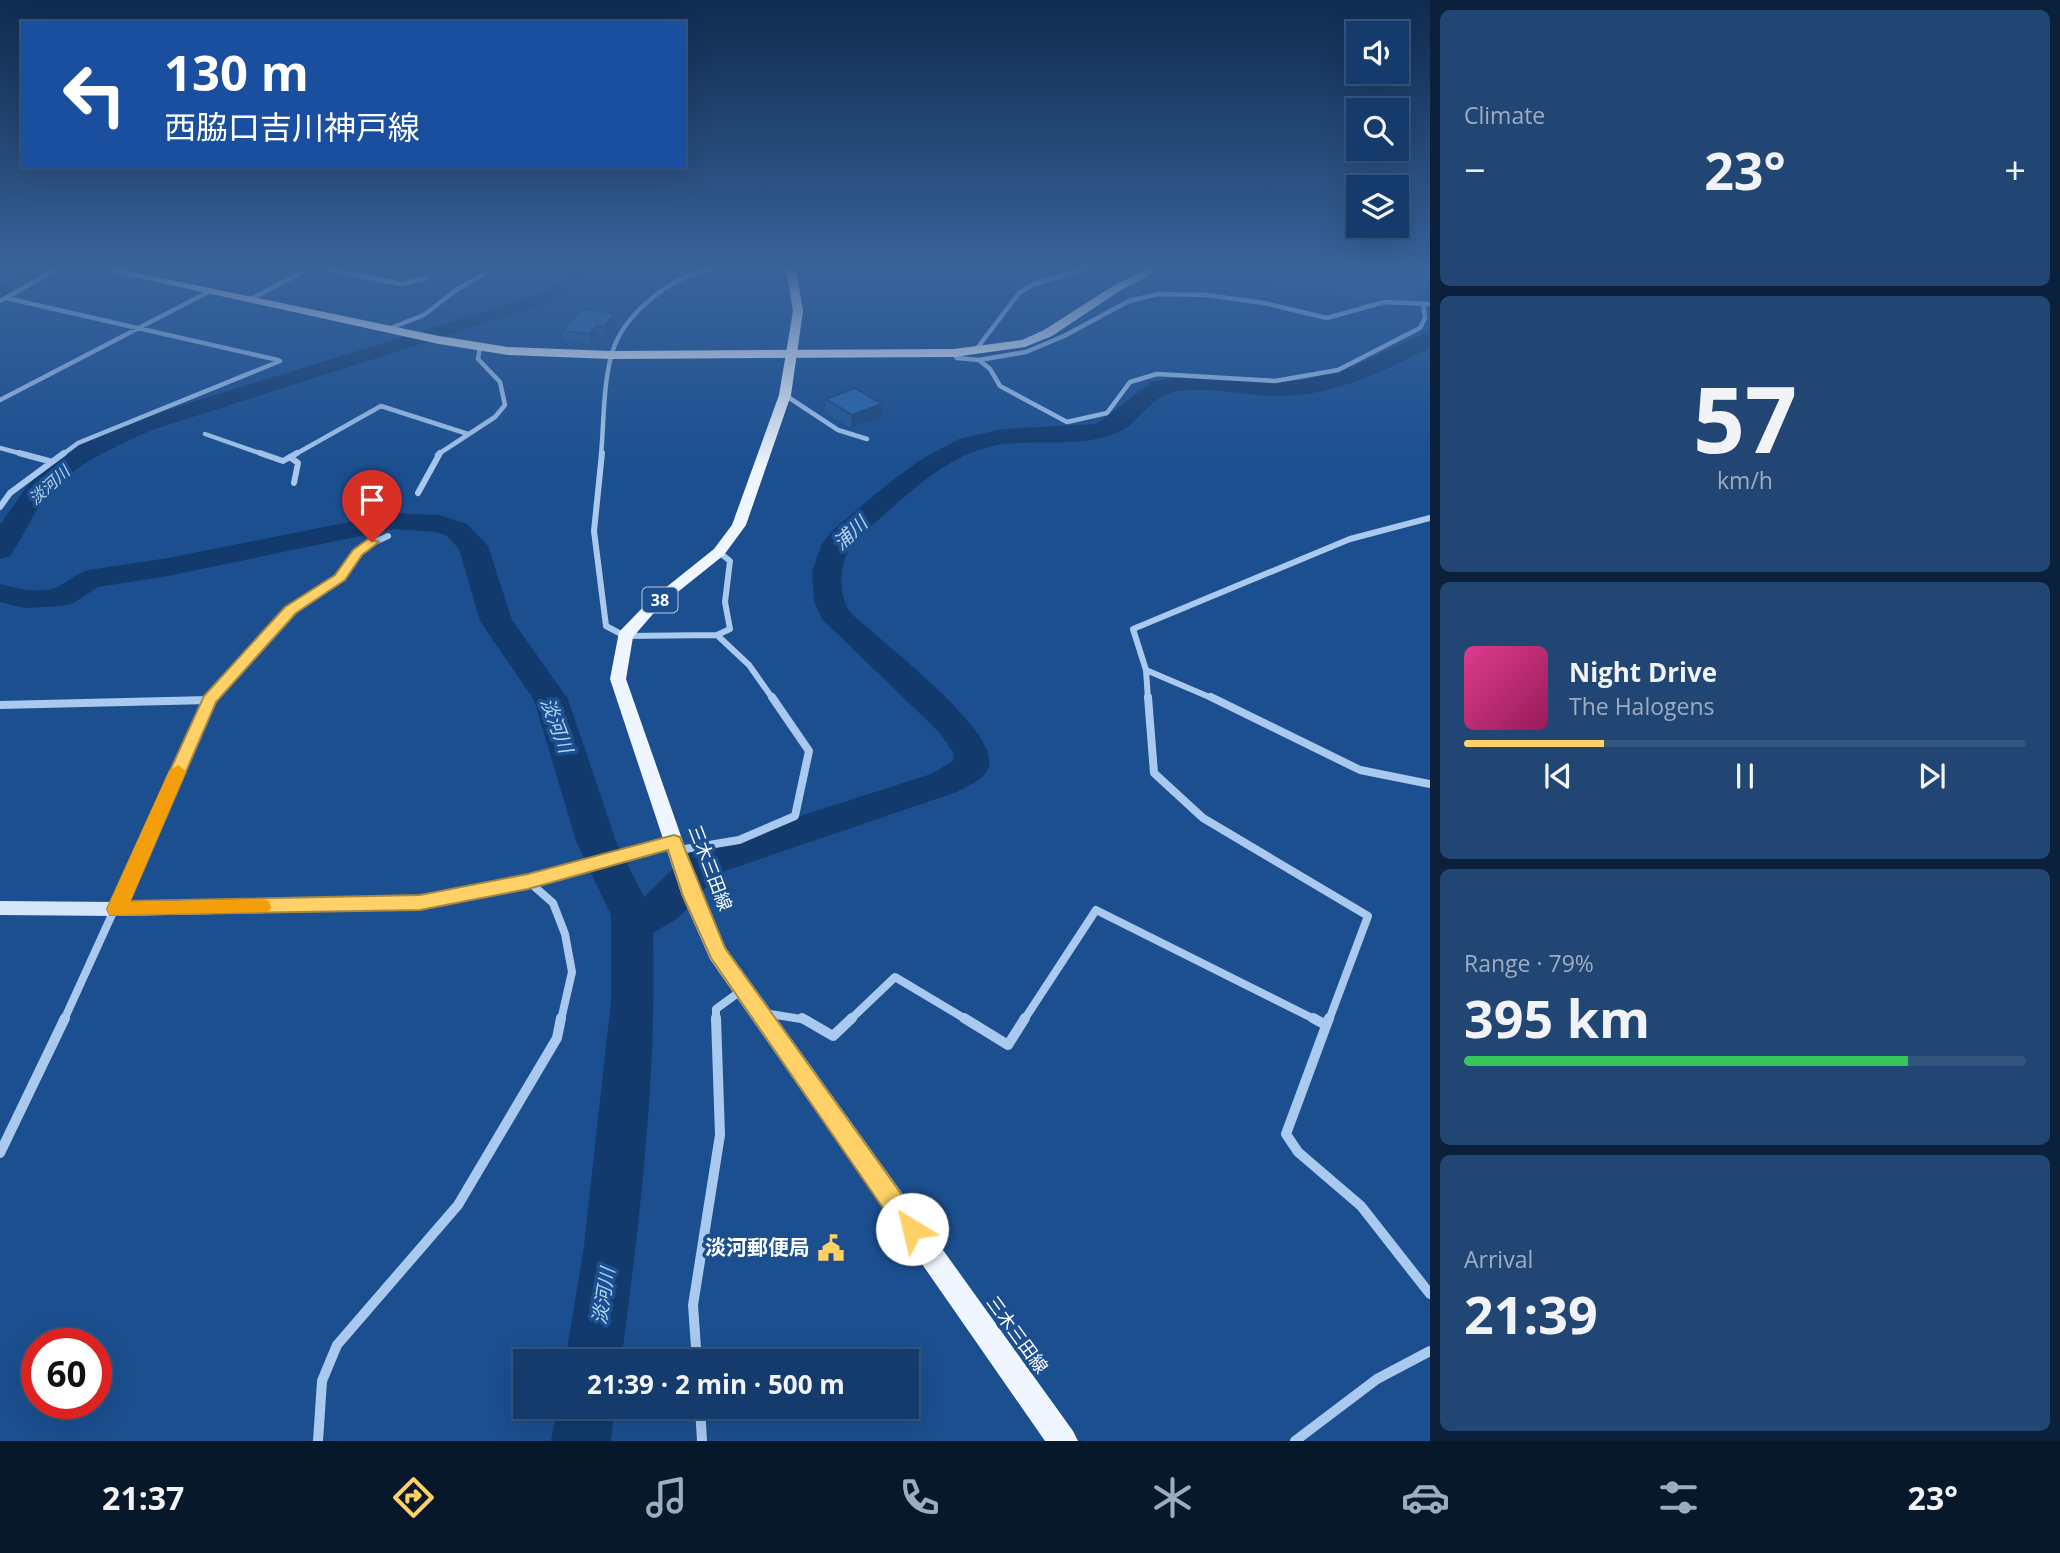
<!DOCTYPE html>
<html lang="en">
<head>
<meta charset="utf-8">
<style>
  :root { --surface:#143b6b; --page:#214673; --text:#f1f3f6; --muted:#9dadc1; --line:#33557e; --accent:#ffd166 }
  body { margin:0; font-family:"Open Sans","Noto Sans JP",sans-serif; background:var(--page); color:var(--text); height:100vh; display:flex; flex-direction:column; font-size:26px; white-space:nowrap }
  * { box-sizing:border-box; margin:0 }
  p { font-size:23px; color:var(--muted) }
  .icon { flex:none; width:38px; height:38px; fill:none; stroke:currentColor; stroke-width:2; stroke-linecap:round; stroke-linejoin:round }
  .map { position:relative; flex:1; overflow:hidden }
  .panel { display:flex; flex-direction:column; gap:10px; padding:10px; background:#0b203b; width:630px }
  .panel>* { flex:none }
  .guide { position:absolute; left:21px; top:21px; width:665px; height:147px; border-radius:0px; box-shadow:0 7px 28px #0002,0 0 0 2px var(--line); background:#1a4fa0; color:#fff; overflow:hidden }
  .buttons { position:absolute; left:1346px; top:21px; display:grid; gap:14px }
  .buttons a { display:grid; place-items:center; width:63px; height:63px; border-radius:0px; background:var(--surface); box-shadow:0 7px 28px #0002,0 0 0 2px var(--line); font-size:35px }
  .speed { position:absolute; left:21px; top:1328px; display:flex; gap:14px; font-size:35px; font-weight:700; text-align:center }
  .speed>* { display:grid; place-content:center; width:91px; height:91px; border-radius:50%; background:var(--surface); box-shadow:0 7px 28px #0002,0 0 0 2px var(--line); line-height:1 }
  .speed .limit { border:10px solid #d22; background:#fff; color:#111 }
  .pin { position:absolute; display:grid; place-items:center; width:60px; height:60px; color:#fff; margin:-72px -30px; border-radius:50% 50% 50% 0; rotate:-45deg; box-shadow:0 0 7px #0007 }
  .pin .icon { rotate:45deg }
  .me { position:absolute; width:77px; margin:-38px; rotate:324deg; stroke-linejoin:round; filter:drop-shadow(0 0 5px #0008) }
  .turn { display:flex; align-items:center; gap:24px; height:147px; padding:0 28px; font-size:32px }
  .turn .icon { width:91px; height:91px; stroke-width:2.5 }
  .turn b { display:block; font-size:49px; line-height:60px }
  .big { font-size:52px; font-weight:700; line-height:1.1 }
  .panel .widget { flex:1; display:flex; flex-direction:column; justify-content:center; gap:10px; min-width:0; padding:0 24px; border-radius:10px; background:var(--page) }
  .panel .dial { align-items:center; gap:0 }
  .dial b { font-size:91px; line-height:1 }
  .song { display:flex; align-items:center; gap:21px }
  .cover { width:84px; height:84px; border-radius:10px; background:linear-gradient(135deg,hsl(330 70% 55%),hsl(330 70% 35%)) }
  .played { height:7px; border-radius:4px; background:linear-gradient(90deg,var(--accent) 25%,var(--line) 25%) }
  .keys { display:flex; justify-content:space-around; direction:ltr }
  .heat { display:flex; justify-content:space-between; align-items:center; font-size:38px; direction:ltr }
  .charge { height:10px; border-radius:5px; background:linear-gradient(90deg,#34c759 79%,var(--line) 0) }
  .trip { position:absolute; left:513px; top:1349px; width:406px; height:70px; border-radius:0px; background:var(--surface); box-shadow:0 7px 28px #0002,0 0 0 2px var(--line); font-weight:700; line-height:70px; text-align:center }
  .tab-bar { display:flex; height:112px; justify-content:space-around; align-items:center; background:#08182b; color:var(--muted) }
  .tab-bar .icon { width:49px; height:49px }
  .tab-bar .selected { color:var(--accent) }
  .tab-bar b { font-size:32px; color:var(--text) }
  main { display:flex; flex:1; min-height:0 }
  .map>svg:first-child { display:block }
</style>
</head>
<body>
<main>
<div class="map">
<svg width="1430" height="1441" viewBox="0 0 1430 1441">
  <rect width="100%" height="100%" fill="#1b4f8f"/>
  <path fill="#2461a8" d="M1208 268H1430V274L1413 300 1356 298Z"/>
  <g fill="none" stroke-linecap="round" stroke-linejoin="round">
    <path fill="#123a6d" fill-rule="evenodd" d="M29 268H54L0 299V285Z
      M576 268H598L564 298 152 430C111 448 67 467 40 505 29 521 22 540 10 556L0 559V525L32 479 73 448 134 420 509 304 550 290Z
      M1430 331V347C1382 373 1330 397 1275 396 1243 395 1211 387 1179 391 1150 394 1140 425 1114 434 1079 447 1041 440 1004 444 944 451 898 505 854 541 841 559 837 586 847 607 852 617 866 625 874 633 898 655 998 733 989 766 986 779 968 786 957 792L719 873 678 918 653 933C657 1076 640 1220 621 1362H565L584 1246 611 1001V915L576 841 534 700 480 621 459 549 447 536 436 532 394 529 168 576 98 587 72 604 61 606 24 608 0 602V584C16 588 38 594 55 588 67 583 76 573 89 570L168 558 394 513 439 515 467 524 488 546 512 620 568 699 616 841 644 897 691 851 931 774 953 761 954 754 939 732 822 619 814 601 812 571 822 544 834 529 884 487 920 460 959 439 1003 429 1096 424 1152 382 1188 375 1272 382 1305 380 1352 367Z
      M557 1407H615L611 1441H551Z"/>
    <path stroke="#a9c9ee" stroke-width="4.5" d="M321 268 402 284 426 278
      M6 298 278 360
      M249 300 310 268
      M0 301 58 268
      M388 329 424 315 456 290 495 268
      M975 351 1019 293 1034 284 1089 268
      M954 353 957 358 979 360 1026 352 1064 336 1129 301 1158 294 1206 295 1264 303 1327 318 1384 302 1430 304
      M979 360 990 369 1000 386 1067 422 1107 413 1130 382 1157 374 1275 381 1338 370 1420 328 1425 318 1423 303
      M785 395 838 430 867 439
      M0 400 208 292
      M205 434 265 455
      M0 448 26 455
      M62 455 78 443 280 361
      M294 455 381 406 468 434
      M437 455 495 417 505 405 500 382 478 359 480 347
      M601 455C604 422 603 384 612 353 623 315 668 279 706 270 724 266 742 269 760 268"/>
    <path stroke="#a9c9ee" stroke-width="6" d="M19 453 49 461
      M260 453 283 461 297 453
      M602 453 594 531 606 626 625 636 717 635 749 665 773 699
      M290 457 298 463 294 483
      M418 493 440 453
      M0 507 10 493 64 453
      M717 635 730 629 725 602 730 561 719 552
      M1146 670 1214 699
      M210 699 290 610 340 578 366 546 388 536
      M1148 699 1146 670 1133 629 1350 539 1430 518"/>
    <path stroke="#a9c9ee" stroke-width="8" d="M1148 697 1154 773 1203 818 1368 916 1329 1020
      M1211 697 1360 770 1430 784
      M0 705 209 700
      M679 850 739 840 795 816 809 751 772 697
      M528 881 553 903 565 934 572 972 561 1020
      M764 1013 807 1020
      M64 1020 211 697
      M716 1020V1009L742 990
      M850 1020 895 977 967 1020
      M1024 1020 1096 910 1316 1020"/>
    <path stroke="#a9c9ee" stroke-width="10" d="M802 1018 833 1036 852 1018
      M964 1018 1008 1045 1025 1018
      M1313 1018 1326 1025
      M1329 1018 1286 1134 1298 1152 1361 1206 1430 1294
      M0 1153 65 1018
      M697 1362 693 1305 720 1135 716 1018
      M700 1407 702 1441
      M318 1441 322 1381 337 1345 458 1205 557 1038 561 1018
      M1295 1441 1377 1379 1430 1351"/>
    <path fill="#d6e6fa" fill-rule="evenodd" d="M674 836 680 838 682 842 680 846 528 887 420 910 117 916 0 915V901L117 902 420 896 528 875Z"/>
    <path fill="#f0f6ff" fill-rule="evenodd" d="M786 268H796L803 311 791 395 746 525 724 555 659 607 633 637 626 679 702 896 726 948 1073 1431 1078 1441H1045L710 959 682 896 610 679 619 632 649 601 714 549 732 525 779 395 793 311Z"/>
    <path fill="#f8faff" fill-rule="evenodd" d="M93 268H114L439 336 508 347 611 351 954 349 1022 340 1044 330 1113 286 1149 268H1163L1121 290 1052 336 1025 347 954 357 611 359 508 355 439 344Z"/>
  </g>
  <path fill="#245895" d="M615 321 605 335 597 334 590 343 564 340 563 331Z
    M826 399 881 417 851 428 825 412Z"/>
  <path fill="#1d4779" d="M615 313V321L605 335 604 327Z
    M596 326 597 334 590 343V334Z
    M882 404 881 417 851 428 852 415Z"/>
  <path fill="#2a66ad" stroke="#1d4779" stroke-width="2" d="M581 309 615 313 604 327 596 326 590 334 563 331Z
    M855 388 882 404 852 415 826 399Z"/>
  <linearGradient id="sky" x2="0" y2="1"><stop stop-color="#0f2b4f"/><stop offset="0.57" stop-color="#39639b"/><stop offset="1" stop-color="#39639b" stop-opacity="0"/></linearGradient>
  <rect width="1430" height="470" fill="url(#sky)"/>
  <path fill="#ffd166" stroke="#a68842" stroke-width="2" d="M368 539 379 542 362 555 345 580 296 613 216 702 130 901 420 895 528 874 674 835 680 837 725 948 920 1220 923 1229 920 1237 912 1241 903 1237 711 958 683 896 668 850 528 889 420 910 110 915 107 909 204 696 285 607 335 575 353 550Z"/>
  <path fill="#f59e0b" d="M178 765 186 771 130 902 262 899 269 901 271 907 269 912 110 915 107 909 169 771Z"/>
  <defs>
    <symbol id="civic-bare" viewBox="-9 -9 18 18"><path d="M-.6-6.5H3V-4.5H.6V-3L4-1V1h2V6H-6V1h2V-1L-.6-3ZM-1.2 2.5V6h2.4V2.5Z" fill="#ffd166" stroke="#1b4f8f" stroke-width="2.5" paint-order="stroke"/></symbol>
  </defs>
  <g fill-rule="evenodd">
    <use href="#civic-bare" x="812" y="1229" width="38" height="38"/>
  </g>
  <g text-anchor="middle" stroke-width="7" stroke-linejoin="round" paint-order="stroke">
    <g font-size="16" font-style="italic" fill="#b5d3f5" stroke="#1b4f8f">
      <text transform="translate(49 485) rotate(-42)" y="6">淡河川</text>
    </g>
    <rect fill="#1b4f8f" stroke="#bbcadd" stroke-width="2" x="642.5" y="587.5" width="35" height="25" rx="5"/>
    <g font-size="16" font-weight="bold" fill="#fff">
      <text x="660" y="606">38</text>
    </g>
    <g font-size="18" fill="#fff" stroke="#1b4f8f">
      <text transform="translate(710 868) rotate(69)" y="6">三木三田線</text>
      <text transform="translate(1017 1335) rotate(54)" y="6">三木三田線</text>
    </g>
    <g font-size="19" font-style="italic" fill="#b5d3f5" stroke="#1b4f8f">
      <text transform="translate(850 533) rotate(-43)" y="7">浦川</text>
      <text transform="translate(557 725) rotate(69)" y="7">淡河川</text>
      <text transform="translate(603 1296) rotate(-81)" y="7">淡河川</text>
    </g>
    <g font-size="21" font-weight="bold" fill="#fff" stroke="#1b4f8f" text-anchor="end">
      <text x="810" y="1255">淡河郵便局</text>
    </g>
  </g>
</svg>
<div class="buttons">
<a><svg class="icon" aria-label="sound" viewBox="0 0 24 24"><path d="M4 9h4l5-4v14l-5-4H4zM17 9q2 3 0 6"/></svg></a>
<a><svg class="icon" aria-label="search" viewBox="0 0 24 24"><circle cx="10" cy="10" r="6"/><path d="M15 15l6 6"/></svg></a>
<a><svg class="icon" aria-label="layers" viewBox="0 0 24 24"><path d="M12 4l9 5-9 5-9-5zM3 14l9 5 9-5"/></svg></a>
</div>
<div class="speed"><div class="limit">60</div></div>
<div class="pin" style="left:372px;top:542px;background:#d93025"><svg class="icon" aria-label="arrive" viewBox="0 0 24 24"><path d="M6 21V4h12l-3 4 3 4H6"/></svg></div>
<svg class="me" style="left:912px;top:1229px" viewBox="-20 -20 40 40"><circle r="19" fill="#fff"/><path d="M0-13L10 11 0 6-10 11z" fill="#ffd166"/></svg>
<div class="trip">21:39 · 2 min · 500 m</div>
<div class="guide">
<div class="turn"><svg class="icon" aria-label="left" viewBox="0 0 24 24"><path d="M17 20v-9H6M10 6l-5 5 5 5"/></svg><div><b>130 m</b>西脇口吉川神戸線</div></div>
</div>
</div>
<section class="panel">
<div class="widget"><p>Climate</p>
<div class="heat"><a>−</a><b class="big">23°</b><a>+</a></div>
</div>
<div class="widget dial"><b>57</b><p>km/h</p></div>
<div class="widget">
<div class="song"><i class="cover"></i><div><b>Night Drive</b><p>The Halogens</p></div></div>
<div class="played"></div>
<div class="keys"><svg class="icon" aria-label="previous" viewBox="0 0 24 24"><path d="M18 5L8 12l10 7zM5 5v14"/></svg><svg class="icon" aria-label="pause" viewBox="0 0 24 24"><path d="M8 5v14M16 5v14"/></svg><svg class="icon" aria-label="next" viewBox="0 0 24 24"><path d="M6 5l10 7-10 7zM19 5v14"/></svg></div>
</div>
<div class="widget"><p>Range · 79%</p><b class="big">395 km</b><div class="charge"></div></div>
<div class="widget"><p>Arrival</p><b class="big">21:39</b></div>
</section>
</main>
<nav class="tab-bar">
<b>21:37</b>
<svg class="icon selected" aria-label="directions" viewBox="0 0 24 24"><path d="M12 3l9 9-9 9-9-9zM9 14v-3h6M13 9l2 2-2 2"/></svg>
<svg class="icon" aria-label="music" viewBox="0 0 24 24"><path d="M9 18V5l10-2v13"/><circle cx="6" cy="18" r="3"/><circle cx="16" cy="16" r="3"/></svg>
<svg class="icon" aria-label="phone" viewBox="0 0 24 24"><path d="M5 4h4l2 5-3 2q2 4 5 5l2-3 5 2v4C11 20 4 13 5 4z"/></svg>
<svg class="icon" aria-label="climate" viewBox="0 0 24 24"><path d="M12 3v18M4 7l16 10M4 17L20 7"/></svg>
<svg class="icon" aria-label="car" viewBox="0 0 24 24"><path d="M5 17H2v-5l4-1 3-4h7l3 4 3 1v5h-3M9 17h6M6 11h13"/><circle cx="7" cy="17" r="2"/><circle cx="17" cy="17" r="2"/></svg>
<svg class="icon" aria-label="filters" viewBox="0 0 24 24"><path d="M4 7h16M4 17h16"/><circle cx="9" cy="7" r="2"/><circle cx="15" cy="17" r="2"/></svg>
<b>23°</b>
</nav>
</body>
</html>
